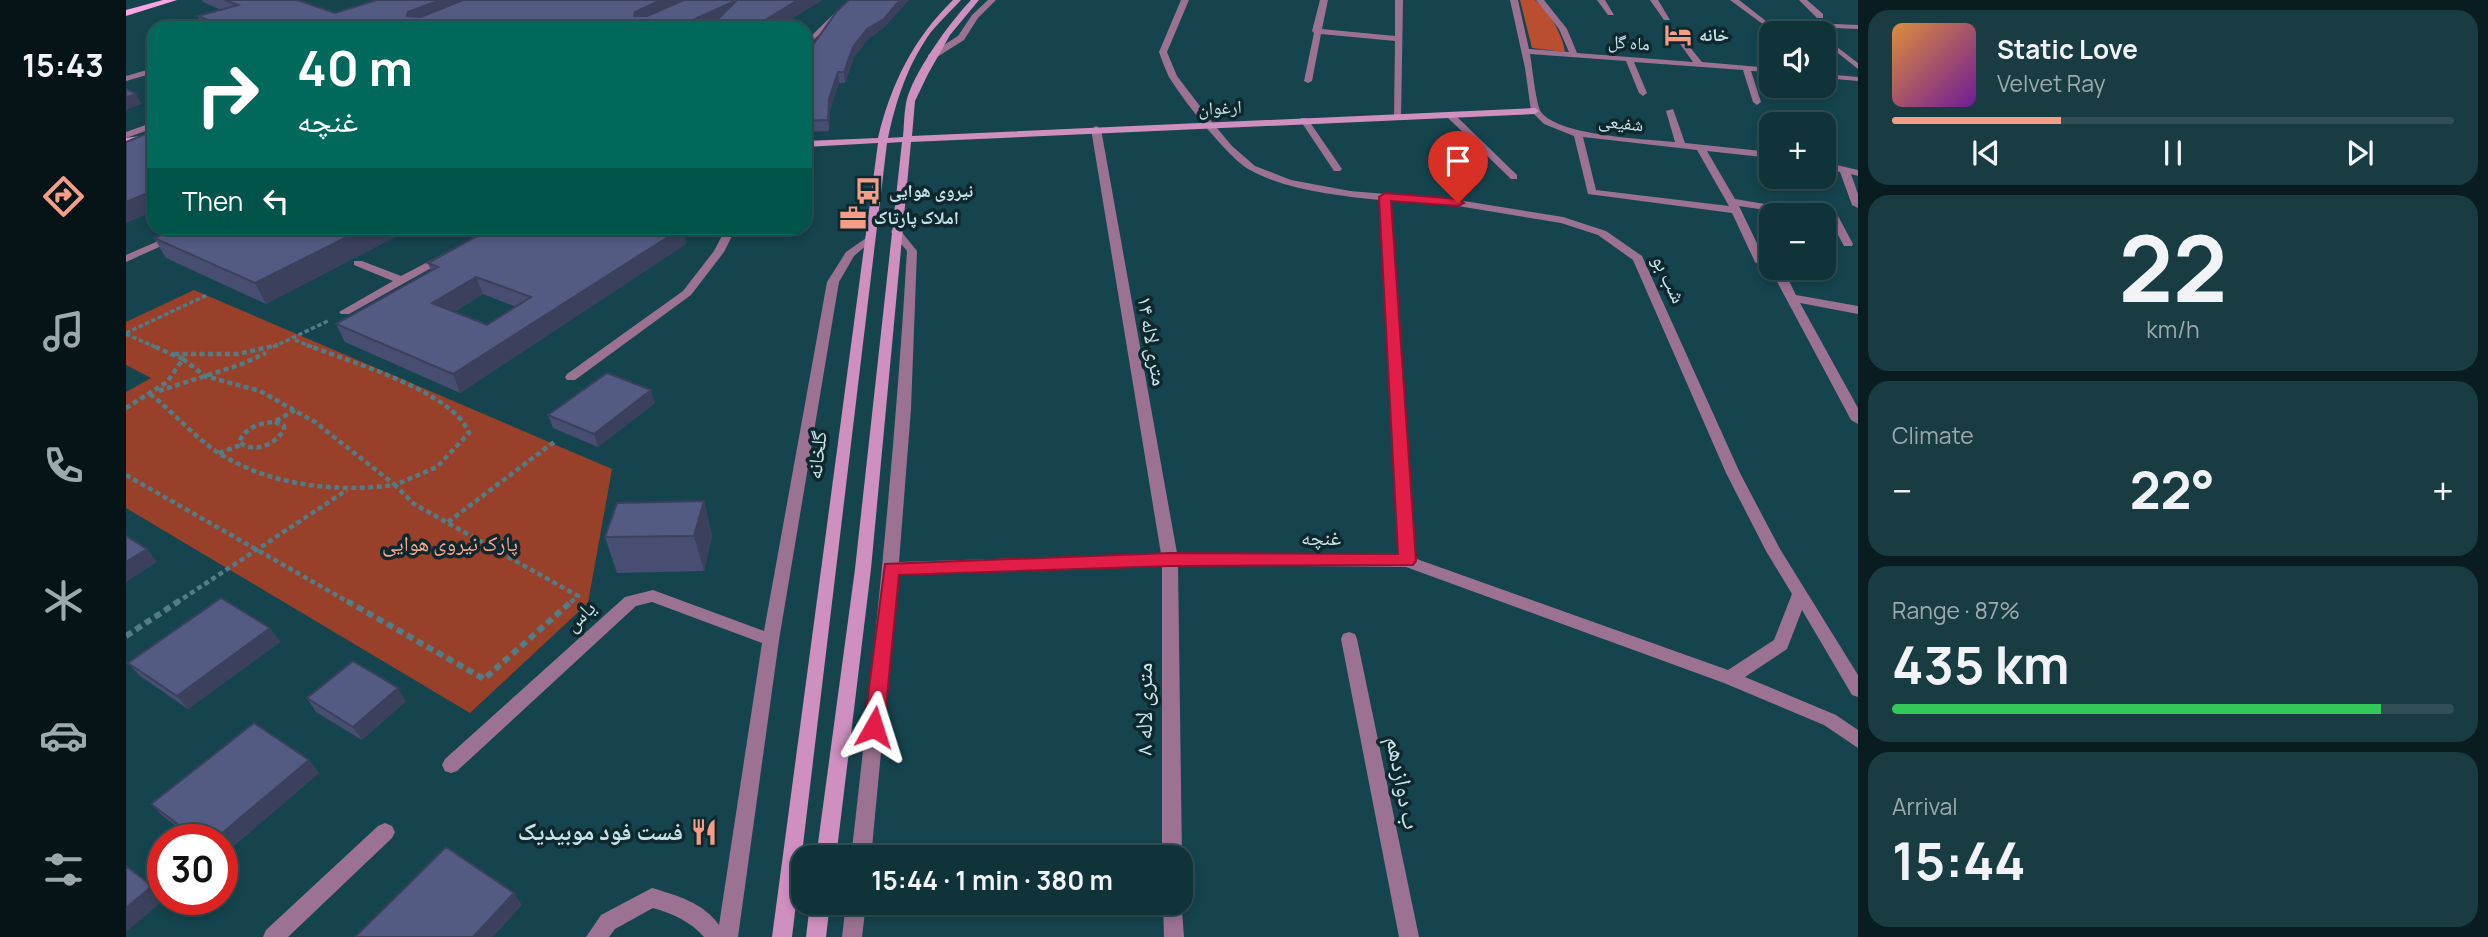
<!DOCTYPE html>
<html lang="en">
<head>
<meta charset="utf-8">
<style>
  :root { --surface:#10333a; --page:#193b42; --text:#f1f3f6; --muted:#9caaaf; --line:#304e54; --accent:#f49e88 }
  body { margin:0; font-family:Manrope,"Noto Naskh Arabic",sans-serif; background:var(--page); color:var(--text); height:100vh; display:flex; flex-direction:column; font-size:26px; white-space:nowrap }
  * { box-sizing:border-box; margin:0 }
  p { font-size:23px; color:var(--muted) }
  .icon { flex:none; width:38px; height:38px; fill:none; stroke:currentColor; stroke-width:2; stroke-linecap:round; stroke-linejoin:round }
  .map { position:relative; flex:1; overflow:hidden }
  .details { display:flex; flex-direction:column; gap:10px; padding:10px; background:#091c20; width:630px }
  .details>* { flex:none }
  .banner { position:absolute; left:21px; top:21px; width:665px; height:214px; border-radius:21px; box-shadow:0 4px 10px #0003,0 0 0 2px var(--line); background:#00695c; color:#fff; overflow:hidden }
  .buttons { position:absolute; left:1633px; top:21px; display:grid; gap:14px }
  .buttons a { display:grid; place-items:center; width:77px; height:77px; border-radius:14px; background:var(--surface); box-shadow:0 4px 10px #0003,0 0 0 2px var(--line); font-size:35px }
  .speed { position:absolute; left:21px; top:824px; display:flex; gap:14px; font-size:35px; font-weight:700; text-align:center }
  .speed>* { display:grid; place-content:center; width:91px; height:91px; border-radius:50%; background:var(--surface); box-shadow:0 4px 10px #0003,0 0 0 2px var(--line); line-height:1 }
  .speed .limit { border:10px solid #d22; background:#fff; color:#111 }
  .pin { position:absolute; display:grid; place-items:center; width:60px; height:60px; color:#fff; margin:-72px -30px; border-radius:50% 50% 50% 0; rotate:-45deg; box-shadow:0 0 7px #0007 }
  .pin .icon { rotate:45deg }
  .me { position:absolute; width:77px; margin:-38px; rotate:6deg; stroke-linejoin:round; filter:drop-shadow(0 0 5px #0008) }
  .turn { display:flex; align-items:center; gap:24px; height:147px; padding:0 35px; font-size:32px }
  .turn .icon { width:91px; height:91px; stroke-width:2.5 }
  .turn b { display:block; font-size:49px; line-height:60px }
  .then { display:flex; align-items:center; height:66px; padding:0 35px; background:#0003; gap:14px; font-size:26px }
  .big { font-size:52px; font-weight:700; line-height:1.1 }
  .details .widget { flex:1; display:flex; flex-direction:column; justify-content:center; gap:10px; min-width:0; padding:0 24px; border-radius:21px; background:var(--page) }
  .details .dial { align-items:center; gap:0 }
  .dial b { font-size:91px; line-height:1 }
  .song { display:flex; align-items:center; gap:21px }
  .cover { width:84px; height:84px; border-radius:10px; background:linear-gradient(135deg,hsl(30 70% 55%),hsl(280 70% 35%)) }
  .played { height:7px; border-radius:4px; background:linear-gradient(90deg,var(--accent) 30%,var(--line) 30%) }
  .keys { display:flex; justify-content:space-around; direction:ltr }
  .heat { display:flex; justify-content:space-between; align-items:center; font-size:38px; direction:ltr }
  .charge { height:10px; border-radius:5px; background:linear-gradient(90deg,#34c759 87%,var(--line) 0) }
  .trip { position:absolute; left:665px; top:845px; width:402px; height:70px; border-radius:21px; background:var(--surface); box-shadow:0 4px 10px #0003,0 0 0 2px var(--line); font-weight:700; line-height:70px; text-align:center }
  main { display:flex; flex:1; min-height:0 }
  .tab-bar { display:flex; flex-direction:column; width:126px; justify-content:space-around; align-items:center; background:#061417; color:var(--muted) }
  .tab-bar .icon { width:49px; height:49px }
  .tab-bar .active { color:var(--accent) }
  .tab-bar b { font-size:32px; color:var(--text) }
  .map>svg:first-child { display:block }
</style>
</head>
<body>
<main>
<nav class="tab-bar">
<b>15:43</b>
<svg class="icon active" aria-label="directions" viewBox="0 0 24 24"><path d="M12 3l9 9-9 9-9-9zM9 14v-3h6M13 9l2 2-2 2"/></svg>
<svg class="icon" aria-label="music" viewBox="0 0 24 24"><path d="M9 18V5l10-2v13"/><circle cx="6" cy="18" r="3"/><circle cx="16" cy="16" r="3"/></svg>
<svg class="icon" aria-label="phone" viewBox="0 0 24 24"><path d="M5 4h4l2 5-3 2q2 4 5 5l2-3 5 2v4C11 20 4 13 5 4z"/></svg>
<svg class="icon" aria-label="climate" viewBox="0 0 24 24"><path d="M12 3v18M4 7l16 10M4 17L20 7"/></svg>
<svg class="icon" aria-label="car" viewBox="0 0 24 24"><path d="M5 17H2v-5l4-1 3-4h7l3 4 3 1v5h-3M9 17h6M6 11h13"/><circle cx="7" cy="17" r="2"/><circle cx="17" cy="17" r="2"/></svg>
<svg class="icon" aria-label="filters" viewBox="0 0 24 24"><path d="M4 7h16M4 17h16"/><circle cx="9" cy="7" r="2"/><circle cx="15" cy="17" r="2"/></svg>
</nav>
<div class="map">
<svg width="1732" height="937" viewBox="0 0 1732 937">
  <rect width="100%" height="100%" fill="#15444e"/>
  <path fill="#98402a" d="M68 290 486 469 462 603 344 713 0 508V392L25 378 0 365V322Z"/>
  <path fill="#bb4d31" d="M1394 0H1409C1423 12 1436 33 1439 52L1406 48Z"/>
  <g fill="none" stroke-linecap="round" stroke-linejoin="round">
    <path stroke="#537c85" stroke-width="3.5" stroke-dasharray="4.5 2.5" stroke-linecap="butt" d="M0 333 81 295
      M0 334 29 347
      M169 340 186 347
      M147 347 204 320"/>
    <path stroke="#537c85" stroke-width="4.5" stroke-dasharray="5 3.5" stroke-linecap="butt" d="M48 354H112L152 345
      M57 359 79 376 134 391 189 422 269 485 311 467 343 433C327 391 224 362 181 345
      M33 391 116 364 140 353
      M24 394C45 410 63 431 84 447 136 485 207 493 269 485L288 504 452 596 444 603
      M0 408 41 382 57 359 25 345
      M150 421 169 410
      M149 422 158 426V430C148 445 129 454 113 442 120 427 133 423 149 422Z
      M93 453 115 445
      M0 475 224 603
      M322 522 428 442
      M50 603 221 490"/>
    <path stroke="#537c85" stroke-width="6" stroke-dasharray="7 4.5" stroke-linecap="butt" d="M221 601 358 679 446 601
      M0 636 53 601"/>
    <path fill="#9b7291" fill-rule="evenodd" d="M722 0H730L679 48V42Z
      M862 0H870L852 18 838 40 808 59H802V55L832 36 846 15Z
      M1055 0H1063L1041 52 1051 76 1086 122 1106 146 1129 166 1165 180 1224 191 1332 200 1437 217 1480 231 1516 256 1614 473 1654 549 1732 675V697L1726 695 1676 610 1661 649 1619 677 1710 715 1732 730V748L1698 725 1598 683 1280 567 1052 565 1056 858H1036V565L772 573 745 858H725C748 655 769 455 781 251L765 232 766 230H774L791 251 785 409 773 562 1035 554 965 129 970 126 975 129 1051 553 1273 555 1254 200C1214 196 1159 190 1124 170 1102 158 1057 100 1043 77 1039 69 1036 60 1033 52ZM1264 200 1332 206 1435 223 1472 235 1507 260 1600 473 1640 551 1666 594 1648 640 1602 670 1288 558Z
      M1194 0H1202L1196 29 1269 36V0H1277L1275 118 1268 116 1269 41 1195 34 1186 81 1182 83 1178 81 1188 33 1186 31Z
      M1384 0H1392L1403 49 1443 52 1433 29 1410 0H1418L1441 29 1451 53 1567 62 1544 30 1548 28 1576 62 1645 68V72L1625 71 1635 102 1631 105 1627 102 1617 70 1508 62 1521 93 1517 96 1513 93 1500 61 1404 54C1406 65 1410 105 1415 112 1433 136 1519 139 1549 142L1540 111 1547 109 1559 143 1645 152V158L1581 151 1609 199 1712 216 1727 244 1726 246H1718L1704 220 1698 219V215H1673L1613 206 1639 260 1645 264V268C1660 268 1664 284 1670 295L1732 306V314L1674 303 1732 408V424L1725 420 1648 276 1629 262 1606 213 1462 194 1448 136 1418 124 1405 111 1399 68ZM1457 137 1571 150 1603 206 1470 190Z
      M1471 0H1479L1488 15H1482Z
      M1524 0H1532L1544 20H1538Z
      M1604 0H1613L1640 21 1732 25V29L1638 25Z
      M1673 0H1681L1697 14V18H1691Z
      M1698 37 1732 63V69L1698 42Z
      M1631 41H1637L1645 49V55L1631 45Z
      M28 68V73L0 81V76Z
      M1698 74 1732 77V81L1698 78Z
      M1320 112H1326L1391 175V179H1385L1320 116Z
      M1175 118H1181L1216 169 1214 171H1208L1174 120Z
      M28 122V128L0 138V132Z
      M1698 162 1732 170V176L1725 174 1732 194V208L1726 205 1714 172 1698 168Z
      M62 228H75L0 262V255Z
      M600 228H610L598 252 565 295 449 380H441L439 377 441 374 557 291 588 251Z
      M743 236 748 239 728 256 713 282 653 640 612 937H578C564 921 547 914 527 908L489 929 483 937H460L475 915 526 888C550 895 578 903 593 925L636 643 526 602 510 606 331 771 325 773 319 771 316 765 319 759 499 597 527 590 638 631 701 282 720 252Z
      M319 253 324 256 323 258 223 314H215L213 312 267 281 228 265V261H236L275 276Z
      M1223 632 1229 634 1231 639 1293 937H1273L1215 639 1217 634Z
      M259 823 266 826 269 832 266 838 162 937H137L140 930 252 826Z
      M1055 898 1058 937H1038L1037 903H1055Z
      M720 903H740L736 937H716Z"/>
    <path fill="#cf8fc0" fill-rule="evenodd" d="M827 0H835C825 11 814 21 805 32 782 64 770 100 762 138L777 137C778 126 778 114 780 103 786 74 824 22 845 0H853L824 35 802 74 789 101 786 136 1409 108 1413 111 1409 114 785 142 745 569 710 858H690L729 569 776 142 761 143 666 937H646L752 143 679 147V141L752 138C765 84 787 39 827 0Z
      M28 134V140L0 144V138Z
      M684 903H704L700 937H680Z"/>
    <path fill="#f7a5e4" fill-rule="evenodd" d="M37 0H51L0 16V10Z"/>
  </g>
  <path fill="#484e71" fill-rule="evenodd" d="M76 0H171L209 13 251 0H696L651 28H77L72 16 95 10 77 2Z
    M758 28 742 39 728 57 719 83H713L704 109 703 131 679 132V60Z
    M286 228 140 304 40 258 28 238Z
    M366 228H564L558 232 560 244 334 393 219 342 210 324 305 271 302 263ZM357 294 390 307 361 325 328 312Z
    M529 403 472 447 427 428 422 415Z
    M578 501 586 536 578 571 491 573 479 537Z
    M144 628 154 642 62 709 14 676 2 663Z
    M181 698 280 701 236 740 190 712Z
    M183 760 193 773 96 856V840H69L38 817 25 804Z"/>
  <path fill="#3b405c" d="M314 0H355L287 26 281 16 282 12Z
    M535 0H568L512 26 508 16 509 12Z
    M611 0 613 14 583 28H549Z
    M672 0H696L651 28H626Z
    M774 0H783L758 28 742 39 728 57 719 83 718 72 727 47 741 29Z
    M712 72 713 83 704 109 703 131 702 120 703 99Z
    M10 94 16 104 0 110V97Z
    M28 190V211L0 223V202Z
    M239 228H286L140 304 129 283Z
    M544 228H564L558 232 560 244 334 393 327 374Z
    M350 277 357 294 314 320 306 303Z
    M525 390 529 403 472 447 468 434Z
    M578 501 586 536 578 571 568 536Z
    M21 549 31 562 0 582V562Z
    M144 628 154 642 62 709 51 696Z
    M272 688 280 701 236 740 227 727Z
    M183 760 193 773 96 856V840H88Z
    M26 886 37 897V900H38L0 932V908Z
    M388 893 396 905 367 937H347Z"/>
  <path fill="#545b83" stroke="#3b405c" stroke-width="2" fill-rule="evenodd" d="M99 0H171L209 13 251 0H314L282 12 281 16 295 17 337 0H535L509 12 508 16H521L558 0H672L626 28H583L611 0 549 28H102L72 16 112 5Z
    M723 0H774L758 19 741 29 727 47 718 72H712L703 99 702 120 679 121V60L687 45 711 11Z
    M0 89 10 94 0 97Z
    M22 133 28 135V190L0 202V142Z
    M52 228H239L129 283 28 238Z
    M366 228H556L327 374 210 324 312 267 302 263ZM350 277 405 297 361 325 306 303Z
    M481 373 525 390 468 434 422 415Z
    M578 501 568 536 479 537 491 503Z
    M0 536 21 549 0 562Z
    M95 598 144 628 51 696 2 663Z
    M227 661 272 688 227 727 181 698Z
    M128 723 183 760 88 840H73L25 804Z
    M320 847 388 893 347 937H229Z
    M0 866 26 886 0 908Z"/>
  <path fill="#e11d48" stroke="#92132f" stroke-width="2" d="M1259 193 1332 199 1338 203 1332 206 1265 201 1290 561 1287 565 1044 566 773 575 758 727 755 733 748 736 741 733 738 727 759 564 1044 553 1272 554 1253 197Z"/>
  <defs>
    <symbol id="hotel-bare" viewBox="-9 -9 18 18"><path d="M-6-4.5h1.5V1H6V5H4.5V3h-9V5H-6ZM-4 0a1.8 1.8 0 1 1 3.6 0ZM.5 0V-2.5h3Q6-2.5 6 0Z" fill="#f49e88" stroke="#0f282e" stroke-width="2.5" paint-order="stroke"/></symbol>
    <symbol id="bus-bare" viewBox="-9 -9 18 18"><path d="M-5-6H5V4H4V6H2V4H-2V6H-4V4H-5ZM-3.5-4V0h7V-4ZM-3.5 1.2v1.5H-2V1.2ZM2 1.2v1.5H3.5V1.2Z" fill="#f49e88" stroke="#0f282e" stroke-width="2.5" paint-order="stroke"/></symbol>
    <symbol id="office-bare" viewBox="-9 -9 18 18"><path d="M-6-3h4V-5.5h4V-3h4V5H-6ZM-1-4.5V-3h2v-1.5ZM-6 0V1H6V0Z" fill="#f49e88" stroke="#0f282e" stroke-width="2.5" paint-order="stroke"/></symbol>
    <symbol id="restaurant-bare" viewBox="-9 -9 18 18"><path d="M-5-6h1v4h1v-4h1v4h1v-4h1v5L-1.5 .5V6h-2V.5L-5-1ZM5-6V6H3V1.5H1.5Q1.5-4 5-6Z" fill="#f49e88" stroke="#0f282e" stroke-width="2.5" paint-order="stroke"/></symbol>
  </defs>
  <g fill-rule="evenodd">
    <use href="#hotel-bare" x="1533" y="16" width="38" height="38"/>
    <use href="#bus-bare" x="723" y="172" width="38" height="38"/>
    <use href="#office-bare" x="708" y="199" width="38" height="38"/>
    <use href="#restaurant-bare" x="559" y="813" width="38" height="38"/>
  </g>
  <g text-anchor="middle" stroke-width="7" stroke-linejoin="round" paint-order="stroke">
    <g font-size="18" font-weight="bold" fill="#c6e3eb" stroke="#0f282e" text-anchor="start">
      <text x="1573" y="41">خانه</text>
      <text x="763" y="197">نیروی هوایی</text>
      <text x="748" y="224">املاک پارتاک</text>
    </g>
    <g font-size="18" fill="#c6e3eb" stroke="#0f282e">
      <text transform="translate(1503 43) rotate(4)" y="6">ماه گل</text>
      <text transform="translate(1094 108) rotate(-3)" y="6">ارغوان</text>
      <text transform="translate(1495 123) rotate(6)" y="6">شفیعی</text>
    </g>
    <g font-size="21" fill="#c6e3eb" stroke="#0f282e">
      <text transform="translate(1543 279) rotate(64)" y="7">شب بو</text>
      <text transform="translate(1026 341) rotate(80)" y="7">۱۴ متری لاله</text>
      <text transform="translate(691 455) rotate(-83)" y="7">گلخانه</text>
      <text x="1195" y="545">غنچه</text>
      <text transform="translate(454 616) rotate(-43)" y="7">یاس</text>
    </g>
    <g font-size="21" fill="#fda891" stroke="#0f282e">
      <text x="324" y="551">پارک نیروی هوایی</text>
    </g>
    <g font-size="24" fill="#c6e3eb" stroke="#0f282e">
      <text transform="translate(1018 709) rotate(-90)" y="8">۸ متری لاله</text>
      <text transform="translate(1277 783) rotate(79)" y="8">ب دوازدهم</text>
    </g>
    <g font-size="24" font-weight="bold" fill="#c6e3eb" stroke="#0f282e" text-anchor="end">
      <text x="557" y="840">فست فود موبیدیک</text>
    </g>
  </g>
</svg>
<div class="buttons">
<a><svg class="icon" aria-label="sound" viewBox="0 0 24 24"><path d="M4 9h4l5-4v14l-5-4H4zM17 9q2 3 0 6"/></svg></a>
<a>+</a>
<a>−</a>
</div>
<div class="speed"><div class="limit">30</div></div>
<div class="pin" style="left:1332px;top:203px;background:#d93025"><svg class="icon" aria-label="arrive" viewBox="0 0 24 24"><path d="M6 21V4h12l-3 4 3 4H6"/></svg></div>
<svg class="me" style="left:748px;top:727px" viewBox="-20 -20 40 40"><path d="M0-17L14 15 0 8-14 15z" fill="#e11d48" stroke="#fff" stroke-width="4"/></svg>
<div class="trip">15:44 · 1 min · 380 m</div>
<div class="banner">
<div class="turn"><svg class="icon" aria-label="right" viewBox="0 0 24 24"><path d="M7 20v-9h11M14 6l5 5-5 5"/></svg><div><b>40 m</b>غنچه</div></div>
<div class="then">Then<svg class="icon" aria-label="left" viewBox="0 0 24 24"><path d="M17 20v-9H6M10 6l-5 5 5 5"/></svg></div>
</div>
</div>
<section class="details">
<div class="widget">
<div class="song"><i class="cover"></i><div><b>Static Love</b><p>Velvet Ray</p></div></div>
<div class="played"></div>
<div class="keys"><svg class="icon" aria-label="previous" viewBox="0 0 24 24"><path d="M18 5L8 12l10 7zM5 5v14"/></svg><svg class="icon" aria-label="pause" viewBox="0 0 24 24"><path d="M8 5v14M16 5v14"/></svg><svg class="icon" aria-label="next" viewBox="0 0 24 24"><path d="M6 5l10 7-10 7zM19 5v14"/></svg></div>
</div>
<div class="widget dial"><b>22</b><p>km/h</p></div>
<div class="widget"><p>Climate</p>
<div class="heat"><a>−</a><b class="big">22°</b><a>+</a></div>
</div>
<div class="widget"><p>Range · 87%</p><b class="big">435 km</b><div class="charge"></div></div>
<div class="widget"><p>Arrival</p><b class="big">15:44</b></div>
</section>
</main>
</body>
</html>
